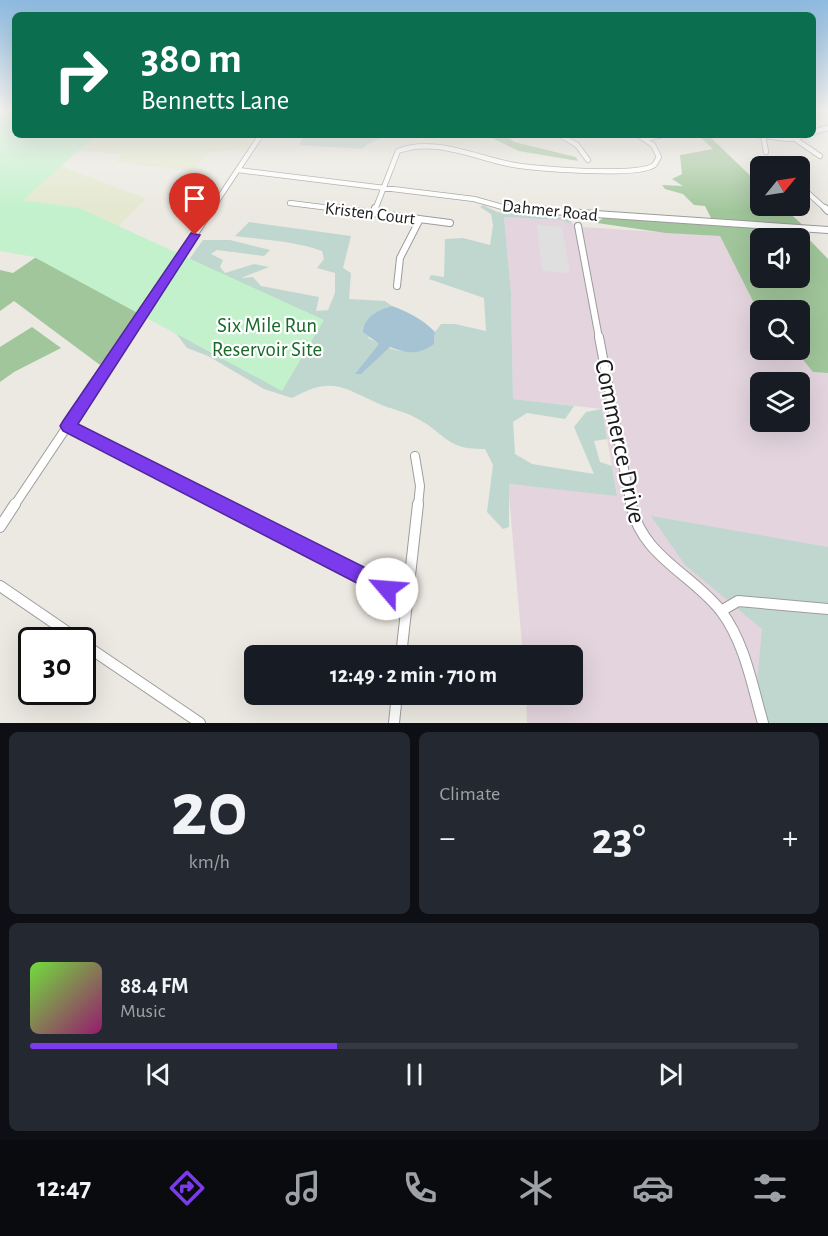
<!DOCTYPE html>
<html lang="en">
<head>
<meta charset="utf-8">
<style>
  :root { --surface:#171b24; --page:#242831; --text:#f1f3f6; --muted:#9ea1a6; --line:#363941; --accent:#7c3aed }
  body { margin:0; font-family:"Alegreya Sans",sans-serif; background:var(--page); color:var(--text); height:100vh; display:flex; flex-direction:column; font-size:22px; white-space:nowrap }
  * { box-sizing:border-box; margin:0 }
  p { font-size:20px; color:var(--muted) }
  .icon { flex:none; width:33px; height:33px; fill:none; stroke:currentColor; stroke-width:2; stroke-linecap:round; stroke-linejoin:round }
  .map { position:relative; height:723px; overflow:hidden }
  .details { display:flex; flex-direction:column; gap:9px; padding:9px; background:#0d0f14; flex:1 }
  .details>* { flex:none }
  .guide { position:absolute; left:12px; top:12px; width:804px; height:126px; border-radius:9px; box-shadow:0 6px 24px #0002; background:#0b6e4f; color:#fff; overflow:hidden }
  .needle { width:39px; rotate:60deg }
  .fabs { position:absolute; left:750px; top:156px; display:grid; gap:12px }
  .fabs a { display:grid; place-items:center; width:60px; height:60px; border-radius:9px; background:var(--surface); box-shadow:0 6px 24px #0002; font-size:30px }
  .speed { position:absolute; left:18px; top:627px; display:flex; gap:12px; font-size:30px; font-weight:700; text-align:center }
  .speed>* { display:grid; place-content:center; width:78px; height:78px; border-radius:50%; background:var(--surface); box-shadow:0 6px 24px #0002; line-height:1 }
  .speed .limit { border:3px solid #111; border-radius:9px; background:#fff; color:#111 }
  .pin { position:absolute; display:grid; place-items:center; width:51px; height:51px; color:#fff; margin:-62px -26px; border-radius:50% 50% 50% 0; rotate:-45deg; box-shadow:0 0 6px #0007 }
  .pin .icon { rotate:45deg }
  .me { position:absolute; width:66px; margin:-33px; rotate:297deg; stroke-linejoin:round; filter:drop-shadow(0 0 4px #0008) }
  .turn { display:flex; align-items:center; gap:21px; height:126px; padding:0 30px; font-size:27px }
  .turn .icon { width:78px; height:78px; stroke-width:2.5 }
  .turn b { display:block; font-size:42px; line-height:51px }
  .big { font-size:45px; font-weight:700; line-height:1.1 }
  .details .tile { flex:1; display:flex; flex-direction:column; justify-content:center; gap:9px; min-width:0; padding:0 21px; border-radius:9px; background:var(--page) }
  .details .dial { align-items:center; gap:0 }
  .dial b { font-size:78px; line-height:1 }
  .song { display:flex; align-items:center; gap:18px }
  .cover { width:72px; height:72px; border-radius:9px; background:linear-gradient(135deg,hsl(100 70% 55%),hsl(320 70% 35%)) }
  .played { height:6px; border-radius:3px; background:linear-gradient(90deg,var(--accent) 40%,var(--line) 40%) }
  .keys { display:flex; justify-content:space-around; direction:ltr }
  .heat { display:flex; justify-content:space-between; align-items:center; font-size:33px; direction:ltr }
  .details .tiles { flex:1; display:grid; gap:9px; grid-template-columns:1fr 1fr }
  .tile:last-child { grid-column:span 2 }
  .trip { position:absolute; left:244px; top:645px; width:339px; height:60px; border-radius:9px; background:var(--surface); box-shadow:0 6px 24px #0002; font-weight:700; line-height:60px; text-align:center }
  .dock { display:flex; height:96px; justify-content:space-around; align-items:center; background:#090b0e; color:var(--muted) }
  .dock .icon { width:42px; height:42px }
  .dock .selected { color:var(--accent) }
  .dock b { font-size:27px; color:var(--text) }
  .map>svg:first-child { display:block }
</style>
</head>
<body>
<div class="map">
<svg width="828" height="723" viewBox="0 0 828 723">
  <rect width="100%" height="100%" fill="#ebe9e1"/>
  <path fill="#e3d4de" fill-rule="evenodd" d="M504 217 562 220 583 227 720 236 760 315V350H795L813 372 828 373V723H527L526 695 573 694V656L523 655 508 484 617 495 602 409 513 399 511 292ZM760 382H800V422H760Z"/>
  <path fill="#e3e8ce" d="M0 111H15V135H257L249 148 210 152 191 171 116 162 123 154 78 150 61 166 146 199 100 244 19 212Z
    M424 135H485L489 139 483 144 466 141 456 149 424 141Z"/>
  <path fill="#a1c69b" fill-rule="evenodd" d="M486 135H505L514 142 576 157 578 161 519 151Z
    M698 135H708L760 185V206H782L808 230H800L828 259V373L813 372 795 350H800V310H760V315L720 236 666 233 597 223 604 217 714 224 705 206 694 205 683 194 665 189 662 185 683 186 672 179 682 174 680 155 713 149ZM760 238H800V278H760Z
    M42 253 143 309 100 365 14 301 0 311V270L13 273Z
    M32 327 61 348 14 372 0 382V347Z"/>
  <path fill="#c0d7d0" d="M304 135H388L368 144 362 149 299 145Z
    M483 205 497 212 569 218 572 224 561 220 504 217 511 292 513 399 574 406 565 419 527 413 513 422 515 454 532 464 594 474 574 427 586 412 602 409 607 439 594 441 600 462 612 466 617 496 509 484V527L503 529 487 512 493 465 485 449C445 450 446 433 416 418 404 411 390 409 377 403 340 386 331 377 292 398L264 389 208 356 187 348 156 306 203 240H230L270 250 264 256 217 250 211 254 223 260 220 267 225 273 254 264 269 267 241 278 253 277 261 286 319 297 316 311 328 310 335 293V273L317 268 324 259 322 251C294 241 264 240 235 236L249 222 351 236 343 268 351 273 349 299 385 301 392 306 387 308 368 338C397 353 404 355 434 344L435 332 441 324H455L486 331 484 298 429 279 431 275 444 277 445 239 463 238 490 245 493 225 491 214 480 207Z
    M651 516 828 547V723H765L756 694 762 629 685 565Z"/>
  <path fill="#c2f1cc" d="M0 111H15V135H96L23 200 79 208 324 320 282 391 34 257 0 251Z"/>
  <path fill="#dfdfdf" d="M537 225 562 227 570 273 542 271Z"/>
  <path fill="#a6c3d4" d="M392 306C408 312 423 319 435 332L434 344C418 355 408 354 390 347L361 374H355L379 344 363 332C364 317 378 310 392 306Z"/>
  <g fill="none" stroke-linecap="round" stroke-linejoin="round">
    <defs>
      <path id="minor-far3" d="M813 132 828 128
        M560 135 577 145 588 160
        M756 135 789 139 807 135
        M763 135 766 152
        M646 139 662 135
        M795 139 820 156
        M238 170 474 199 513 210
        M800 186 827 210
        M290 203 346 210
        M211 210 261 135
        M375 210 398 151C433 137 474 157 509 164 530 169 640 177 654 165 656 163 657 160 659 157L653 145 638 135"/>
      <path id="minor-far2" d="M334 208 450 223
        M507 208 828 230
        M825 208 828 211
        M374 212 375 208
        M578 226 599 338
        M397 286 400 258 420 219
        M126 338 212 208"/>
      <path id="minor-far1" d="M599 337 631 506
        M68 426 224 506
        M415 456 420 486 418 506
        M14 506 127 337"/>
      <path id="minor" d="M221 504 407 599
        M631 504C641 556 691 573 721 611 745 643 752 685 763 723
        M0 527 15 504
        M0 586 79 640
        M721 611 738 601 828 609
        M82 643 200 723
        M401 656 418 504
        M394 723 397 694"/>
    </defs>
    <use href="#minor-far3" stroke="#9c9c9c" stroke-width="6"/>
    <use href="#minor-far2" stroke="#9c9c9c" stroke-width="8"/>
    <use href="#minor-far1" stroke="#9c9c9c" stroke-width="10"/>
    <use href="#minor" stroke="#9c9c9c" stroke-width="12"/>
    <use href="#minor-far3" stroke="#fff" stroke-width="4.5"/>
    <use href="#minor-far2" stroke="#fff" stroke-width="6"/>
    <use href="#minor-far1" stroke="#fff" stroke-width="8"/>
    <use href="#minor" stroke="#fff" stroke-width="10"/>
  </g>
  <linearGradient id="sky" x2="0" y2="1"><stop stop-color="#8dbae0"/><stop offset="0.52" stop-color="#f6f5f2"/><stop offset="1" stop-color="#f6f5f2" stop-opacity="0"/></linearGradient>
  <rect width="828" height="212" fill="url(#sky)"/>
  <path fill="#7c3aed" stroke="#51269a" stroke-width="1.5" d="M191 233 200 235 78 424 394 582 396 589 394 595 387 598 380 595 63 431 60 426 63 421Z"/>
  <g text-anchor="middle" stroke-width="4.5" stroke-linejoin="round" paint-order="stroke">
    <g font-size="18" fill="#1b1b1b" stroke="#fff">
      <text transform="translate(550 210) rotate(6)" y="6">Dahmer Road</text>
      <text transform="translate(370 213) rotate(7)" y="6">Kristen Court</text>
    </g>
    <g font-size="21" fill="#186a2a" stroke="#fff">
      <text x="267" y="332">Six Mile Run<tspan x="267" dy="24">Reservoir Site</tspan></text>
    </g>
    <g font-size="26" fill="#1b1b1b" stroke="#fff">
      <text transform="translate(621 441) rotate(78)" y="9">Commerce Drive</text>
    </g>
  </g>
</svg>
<div class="fabs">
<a><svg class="needle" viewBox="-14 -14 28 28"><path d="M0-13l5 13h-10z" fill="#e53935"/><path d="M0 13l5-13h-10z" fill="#9ea1a6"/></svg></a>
<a><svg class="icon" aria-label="sound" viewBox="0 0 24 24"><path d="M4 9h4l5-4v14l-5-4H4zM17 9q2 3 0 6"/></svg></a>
<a><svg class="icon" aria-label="search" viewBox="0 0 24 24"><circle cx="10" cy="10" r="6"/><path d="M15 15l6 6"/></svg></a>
<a><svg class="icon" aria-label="layers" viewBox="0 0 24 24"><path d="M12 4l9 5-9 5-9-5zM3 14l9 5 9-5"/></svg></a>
</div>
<div class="speed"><div class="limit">30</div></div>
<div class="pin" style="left:195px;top:235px;background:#d93025"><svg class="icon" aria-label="arrive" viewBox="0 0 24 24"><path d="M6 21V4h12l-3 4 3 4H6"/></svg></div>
<svg class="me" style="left:387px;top:589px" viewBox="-20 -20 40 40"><circle r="19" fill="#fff"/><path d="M0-13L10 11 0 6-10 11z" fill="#7c3aed"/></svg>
<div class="trip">12:49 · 2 min · 710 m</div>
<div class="guide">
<div class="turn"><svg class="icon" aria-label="right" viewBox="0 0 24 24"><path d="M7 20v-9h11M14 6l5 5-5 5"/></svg><div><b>380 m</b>Bennetts Lane</div></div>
</div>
</div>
<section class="details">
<div class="tiles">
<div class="tile dial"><b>20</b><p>km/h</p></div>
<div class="tile"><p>Climate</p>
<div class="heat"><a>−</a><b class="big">23°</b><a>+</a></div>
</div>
<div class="tile">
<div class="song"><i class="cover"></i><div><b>88.4 FM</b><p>Music</p></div></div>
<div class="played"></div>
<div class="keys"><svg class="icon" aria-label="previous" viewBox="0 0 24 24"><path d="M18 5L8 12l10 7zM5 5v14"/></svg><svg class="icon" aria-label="pause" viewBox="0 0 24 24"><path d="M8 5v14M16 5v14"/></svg><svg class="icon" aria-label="next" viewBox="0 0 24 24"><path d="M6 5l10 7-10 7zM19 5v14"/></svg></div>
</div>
</div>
</section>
<nav class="dock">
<b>12:47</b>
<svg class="icon selected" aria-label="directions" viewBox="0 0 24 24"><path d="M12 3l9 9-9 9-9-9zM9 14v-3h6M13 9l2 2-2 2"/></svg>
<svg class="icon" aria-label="music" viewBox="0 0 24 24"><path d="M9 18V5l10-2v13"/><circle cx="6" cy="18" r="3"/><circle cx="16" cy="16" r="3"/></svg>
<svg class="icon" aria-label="phone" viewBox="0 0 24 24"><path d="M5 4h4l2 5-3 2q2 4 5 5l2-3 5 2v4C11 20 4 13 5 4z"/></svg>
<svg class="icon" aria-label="climate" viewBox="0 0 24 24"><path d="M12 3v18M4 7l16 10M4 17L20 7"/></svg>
<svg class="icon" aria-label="car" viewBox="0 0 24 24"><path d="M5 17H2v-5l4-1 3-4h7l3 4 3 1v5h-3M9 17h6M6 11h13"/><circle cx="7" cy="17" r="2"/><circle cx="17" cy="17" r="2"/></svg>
<svg class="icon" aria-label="filters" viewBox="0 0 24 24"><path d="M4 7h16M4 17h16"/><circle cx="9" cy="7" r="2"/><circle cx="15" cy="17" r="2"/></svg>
</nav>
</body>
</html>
